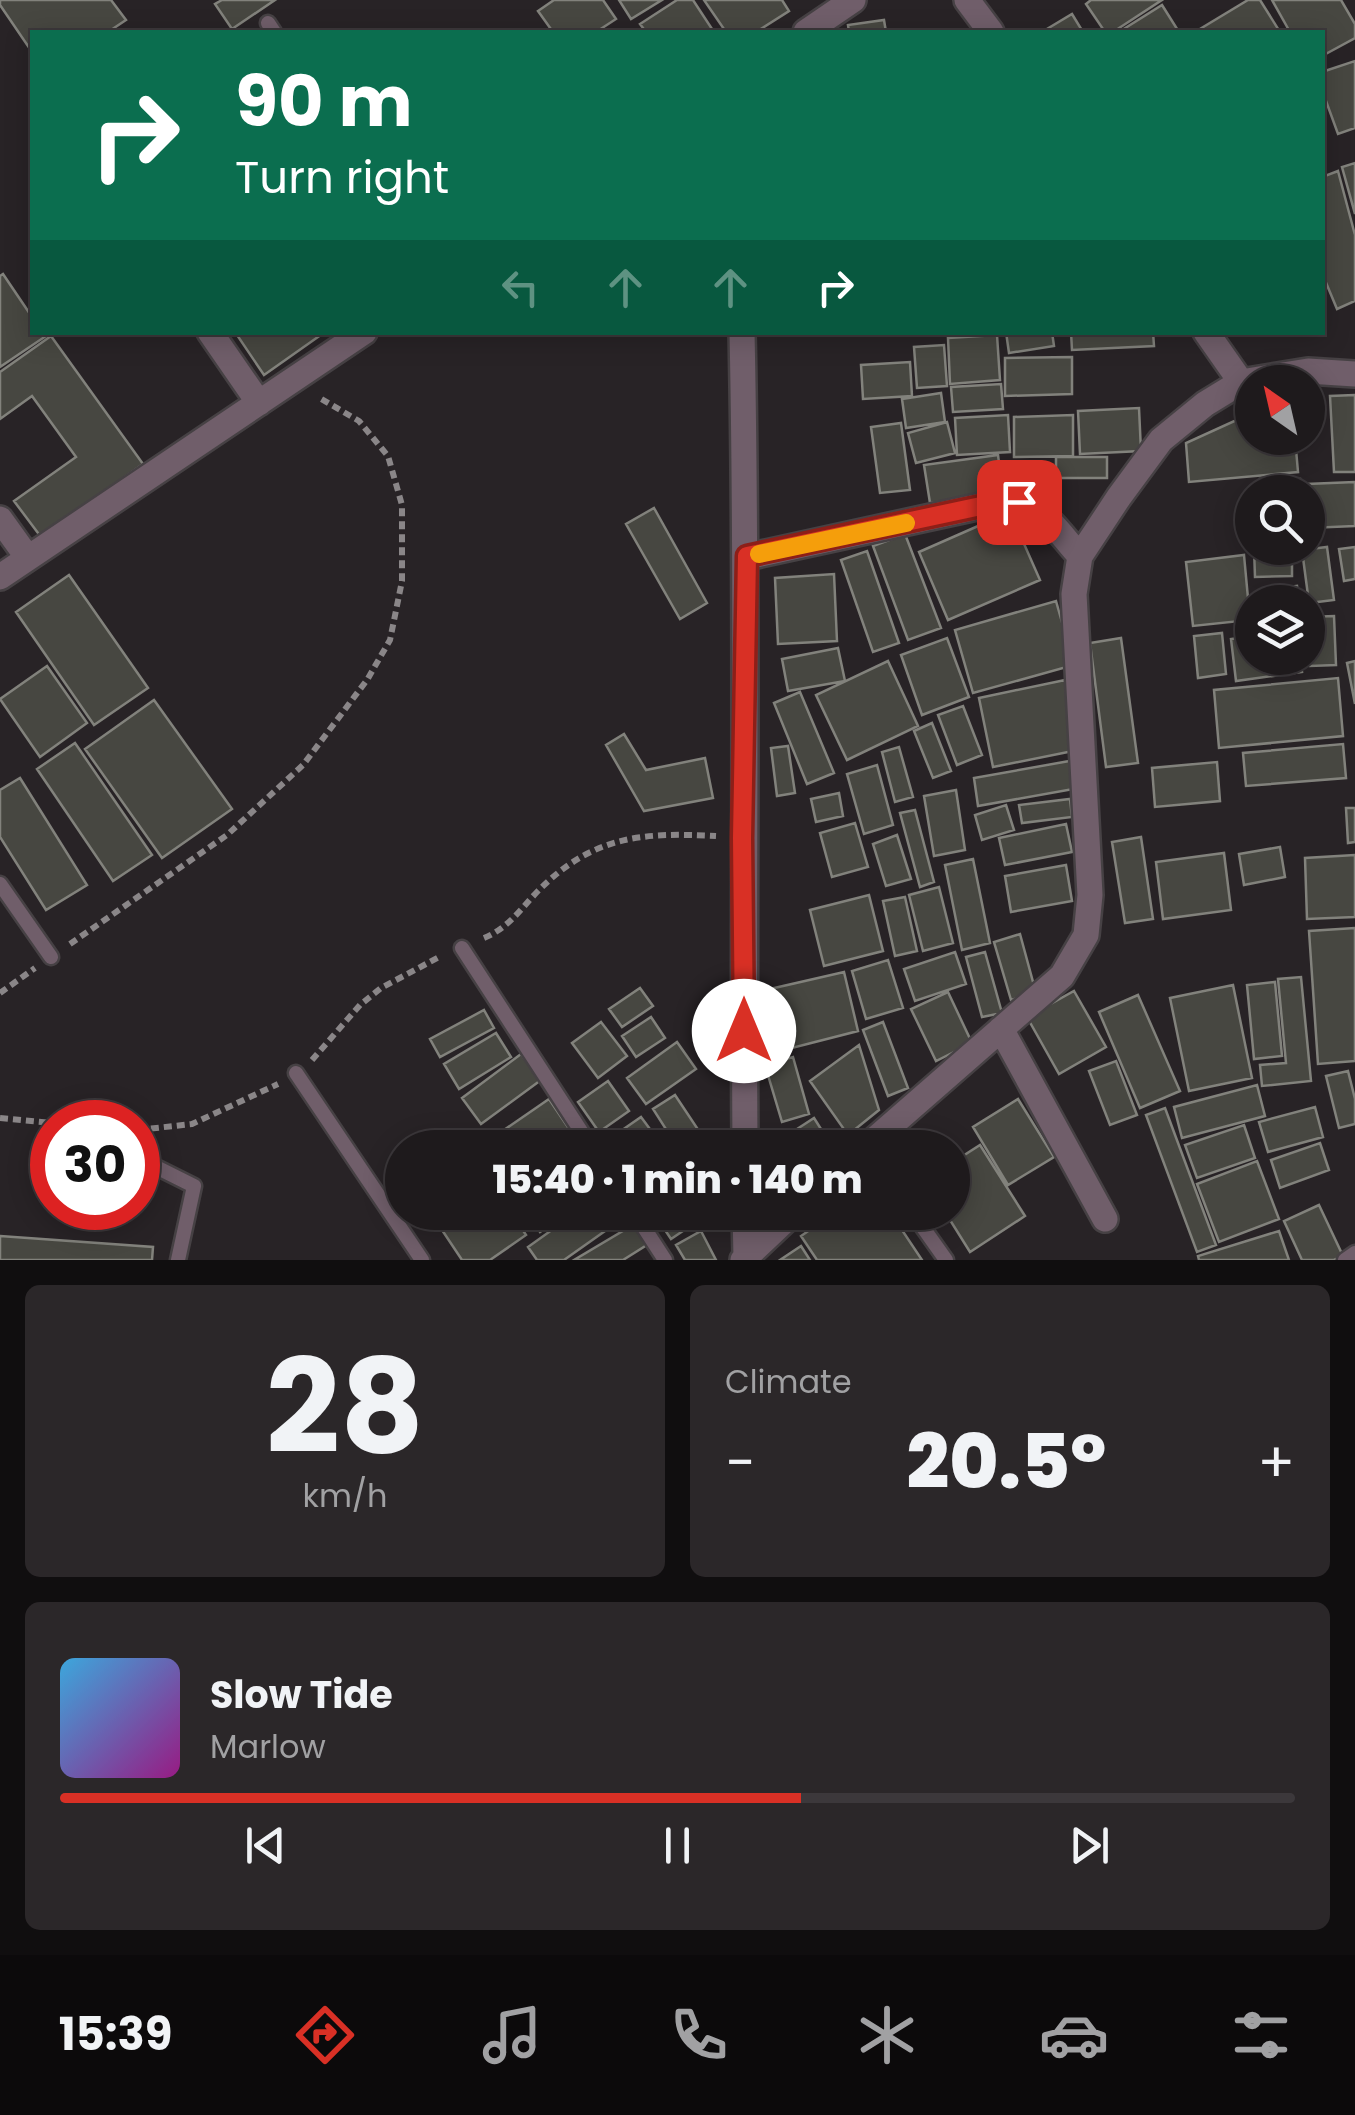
<!DOCTYPE html>
<html lang="en">
<head>
<meta charset="utf-8">
<style>
  :root { --surface:#1e1a1c; --page:#2b2729; --text:#f1f3f6; --muted:#a1a1a3; --line:#3c383b; --accent:#d93025 }
  body { margin:0; font-family:Poppins,sans-serif; background:var(--page); color:var(--text); height:100vh; display:flex; flex-direction:column; font-size:38px; white-space:nowrap }
  * { box-sizing:border-box; margin:0 }
  p { font-size:32px; color:var(--muted) }
  .icon { flex:none; width:55px; height:55px; fill:none; stroke:currentColor; stroke-width:2; stroke-linecap:round; stroke-linejoin:round }
  .map { position:relative; height:1260px; overflow:hidden }
  .details { display:flex; flex-direction:column; gap:25px; padding:25px; background:#100e0f; flex:1 }
  .details>* { flex:none }
  .hud { position:absolute; left:30px; top:30px; width:1295px; height:305px; border-radius:0px; box-shadow:0 5px 25px #0003,0 0 0 2px var(--line); background:#0b6e4f; color:#fff; overflow:hidden }
  .needle { width:65px; rotate:326deg }
  .tools { position:absolute; left:1235px; top:365px; display:grid; gap:20px }
  .tools a { display:grid; place-items:center; width:90px; height:90px; border-radius:50%; background:var(--surface); box-shadow:0 5px 25px #0003,0 0 0 2px var(--line); font-size:50px }
  .speed { position:absolute; left:30px; top:1100px; display:flex; gap:20px; font-size:50px; font-weight:700; text-align:center }
  .speed>* { display:grid; place-content:center; width:130px; height:130px; border-radius:50%; background:var(--surface); box-shadow:0 5px 25px #0003,0 0 0 2px var(--line); line-height:1 }
  .speed .limit { border:15px solid #d22; background:#fff; color:#111 }
  .pin { position:absolute; display:grid; place-items:center; width:85px; height:85px; color:#fff; margin:-42px; border-radius:20px; box-shadow:0 5px 15px #0006 }
  .me { position:absolute; width:110px; margin:-55px; rotate:0deg; stroke-linejoin:round; filter:drop-shadow(0 0 8px #0008) }
  .turn { display:flex; align-items:center; gap:35px; height:210px; padding:0 40px; font-size:45px }
  .turn .icon { width:130px; height:130px; stroke-width:2.5 }
  .turn b { display:block; font-size:70px; line-height:85px }
  .lanes { display:flex; align-items:center; height:95px; padding:0 40px; background:#0003; justify-content:center; gap:50px; direction:ltr }
  .lanes .off { opacity:.35 }
  .big { font-size:75px; font-weight:800; line-height:1.1 }
  .details .tile { flex:1; display:flex; flex-direction:column; justify-content:center; gap:15px; min-width:0; padding:0 35px; border-radius:15px; background:var(--page) }
  .details .dial { align-items:center; gap:0 }
  .dial b { font-size:130px; line-height:1 }
  .song { display:flex; align-items:center; gap:30px }
  .cover { width:120px; height:120px; border-radius:15px; background:linear-gradient(135deg,hsl(200 70% 55%),hsl(310 70% 35%)) }
  .played { height:10px; border-radius:5px; background:linear-gradient(90deg,var(--accent) 60%,var(--line) 60%) }
  .keys { display:flex; justify-content:space-around; direction:ltr }
  .heat { display:flex; justify-content:space-between; align-items:center; font-size:55px; direction:ltr }
  .details .tiles { flex:1; display:grid; gap:25px; grid-template-columns:1fr 1fr }
  .tile:last-child { grid-column:span 2 }
  .trip { position:absolute; left:385px; top:1130px; width:585px; height:100px; border-radius:50px; background:var(--surface); box-shadow:0 5px 25px #0003,0 0 0 2px var(--line); font-weight:800; line-height:100px; text-align:center }
  .menu { display:flex; height:160px; justify-content:space-around; align-items:center; background:#0c0a0b; color:var(--muted) }
  .menu .icon { width:70px; height:70px }
  .menu .current { color:var(--accent) }
  .menu b { font-size:45px; color:var(--text) }
  .map>svg:first-child { display:block }
</style>
</head>
<body>
<div class="map">
<svg width="1355" height="1260" viewBox="0 0 1355 1260">
  <rect width="100%" height="100%" fill="#282326"/>
  <path fill="#474741" stroke="#82827c" stroke-width="2.5" d="M0 0H111L126 20 108 32H32V52L0 5Z
    M222 0H275L232 29 215 4Z
    M554 0H603L616 19 596 32H553L538 11Z
    M619 0H662L631 19Z
    M677 0H693L714 32H646L640 24Z
    M704 0H782L789 11 756 32H726Z
    M1091 0H1162L1113 32H1105L1086 4Z
    M1248 0H1260L1280 32H1195Z
    M1272 0H1341L1355 24V38L1322 56V32H1290Z
    M1162 5 1179 32H1119Z
    M1072 14 1083 32H1042Z
    M884 20 886 32H849L848 25Z
    M1355 61V128L1338 134 1322 90V72Z
    M1355 163V214L1342 167Z
    M1338 171 1355 235V301L1337 309 1322 273V177Z
    M3 274 32 317V332H43L46 336 0 367V276Z
    M235 332H325L264 375Z
    M1006 332H1052L1054 346 1009 353Z
    M1071 332H1153L1154 346 1072 350Z
    M997 335 1000 380 950 384 948 338Z
    M51 336 143 464 41 537 14 501 76 457 32 396 0 419V372Z
    M944 345 947 386 917 388 914 347Z
    M1072 357V394L1005 396V358Z
    M910 362 912 396 863 399 861 365Z
    M1001 384 1003 409 953 412 951 387Z
    M941 393 945 422 906 428 902 399Z
    M1355 395V472H1334L1330 396Z
    M1139 408 1141 451 1080 454 1078 411Z
    M1252 413V438H1295L1298 472 1189 482 1186 443Z
    M1008 415 1010 452 957 455 955 418Z
    M1073 415V456L1014 457V417Z
    M947 422 955 453 916 463 908 433Z
    M901 423 910 490 880 493 871 427Z
    M998 455 1003 494 930 503 924 465Z
    M1056 457H1107V478H1056Z
    M1260 479H1300V492H1260Z
    M1355 482V526L1309 528 1307 484Z
    M654 508 707 603 680 619 626 524Z
    M1010 512 1040 580 948 620 919 552Z
    M905 534 941 628 908 640 873 546Z
    M1327 547 1334 600 1309 603 1302 550Z
    M1355 547V579L1344 581 1339 549Z
    M1254 548H1292V576L1255 577Z
    M867 551 899 643 873 652 841 560Z
    M1244 555 1250 620 1193 626 1186 562Z
    M834 574 837 641 778 644 775 578Z
    M69 575 148 688 94 725 16 612Z
    M1297 586 1299 602H1267L1265 590Z
    M1056 601 1074 665 973 693 955 630Z
    M1334 616 1336 665 1310 666 1308 617Z
    M1222 633 1226 674 1198 678 1194 636Z
    M1252 636V658H1300L1302 672 1236 681 1231 639Z
    M947 638 969 697 922 715 901 655Z
    M1121 638 1138 763 1106 767 1090 643Z
    M838 648 845 681 788 691 782 659Z
    M888 661 918 726 847 760 816 695Z
    M1355 661V704L1347 663Z
    M47 666 87 723 40 757 0 699Z
    M1338 678 1343 736 1219 748 1214 690Z
    M1065 680 1078 750 993 767 979 698Z
    M800 692 834 773 807 784 774 703Z
    M154 700 232 809 162 858 85 749Z
    M963 706 982 755 957 765 938 715Z
    M932 723 951 771 933 778 914 731Z
    M624 734 646 770 705 758 713 798 644 811 606 745Z
    M75 743 152 855 113 881 37 769Z
    M1343 744 1346 778 1246 786 1243 753Z
    M788 746 795 793 777 796 771 748Z
    M899 747 913 797 895 802 882 752Z
    M1075 760 1079 788 978 806 974 778Z
    M1217 762 1220 801 1155 807 1152 768Z
    M877 765 893 825 864 834 847 774Z
    M20 778 87 885 46 910 0 837V790Z
    M956 790 965 850 934 856 924 796Z
    M839 793 843 816 816 822 811 799Z
    M1070 799 1072 817 1022 823 1019 805Z
    M1006 805 1014 830 982 840 975 815Z
    M1346 808H1355V842L1348 843Z
    M915 810 934 882 920 887 900 813Z
    M855 823 868 867 832 877 820 833Z
    M1066 824 1072 852 1005 865 999 838Z
    M897 835 911 879 886 886 873 844Z
    M1141 837 1153 919 1125 923 1112 842Z
    M1280 847 1285 877 1244 885 1239 854Z
    M1224 853 1231 910 1163 919 1156 862Z
    M1355 855V917L1307 919 1305 858Z
    M973 859 990 943 962 950 945 865Z
    M1066 865 1072 901 1011 912 1005 876Z
    M939 887 953 943 923 951 909 895Z
    M869 895 883 951 824 966 810 910Z
    M905 897 917 951 895 956 883 901Z
    M1355 928V1061L1318 1064 1309 931Z
    M1020 934 1036 993 1011 1000 994 942Z
    M955 952 966 984 915 1001 904 969Z
    M985 952 1002 1013 982 1017 966 957Z
    M888 960 903 1008 866 1019 852 971Z
    M844 972 858 1031 784 1050 770 989Z
    M1301 977 1311 1081 1262 1086 1260 1065 1286 1063 1278 979Z
    M1275 982 1282 1056 1254 1059 1247 985Z
    M1233 985 1252 1078 1189 1091 1170 998Z
    M640 988 653 1006 622 1027 609 1009Z
    M1074 991 1106 1047 1059 1074 1027 1017Z
    M948 992 972 1043 936 1061 911 1009Z
    M1138 995 1180 1091 1140 1108 1099 1012Z
    M484 1010 494 1028 440 1057 430 1039Z
    M651 1017 665 1038 636 1057 622 1036Z
    M601 1022 627 1056 598 1078 572 1043Z
    M883 1022 908 1088 888 1096 863 1030Z
    M496 1033 511 1057 459 1089 444 1064Z
    M677 1042 696 1069 646 1104 627 1078Z
    M859 1045 879 1110 848 1135 810 1081Z
    M521 1054 541 1080 481 1124 462 1098Z
    M793 1057 809 1114 782 1122 765 1065Z
    M1116 1061 1137 1115 1110 1125 1089 1071Z
    M1348 1071 1355 1099V1124L1339 1128 1326 1076Z
    M608 1081 629 1111 599 1132 578 1102Z
    M1257 1085 1265 1116 1182 1138 1174 1107Z
    M675 1095 709 1146 707 1148H678L653 1109Z
    M549 1099 582 1148H488L485 1143Z
    M1018 1099 1054 1157 1008 1185 973 1127Z
    M1315 1107 1323 1137 1268 1152 1259 1122Z
    M1165 1108 1216 1245 1197 1252 1146 1115Z
    M641 1117 664 1148H605L602 1144Z
    M814 1118 833 1148H768Z
    M1244 1125 1255 1158 1197 1178 1185 1145Z
    M1320 1143 1329 1170 1280 1188 1271 1160Z
    M980 1145 1025 1216 970 1252 945 1212H952V1163Z
    M1257 1161 1279 1219 1219 1242 1197 1184Z
    M1319 1205 1343 1256 1334 1260H1302L1284 1221Z
    M430 1212H511L526 1235 490 1260H462Z
    M527 1212H570L540 1232Z
    M577 1212 629 1214 564 1260H537L528 1247Z
    M653 1212H711L671 1239Z
    M836 1212H890L922 1260H817L801 1236Z
    M638 1222 650 1243 623 1260H574Z
    M701 1231 716 1260H685L676 1245Z
    M1279 1231 1289 1260H1199L1198 1256Z
    M0 1236 153 1247 152 1260H0Z
    M801 1246 810 1260H780Z"/>
  <g fill="none" stroke-linecap="round" stroke-linejoin="round">
    <defs>
      <path id="service" d="M268 23 274 32
        M0 884 51 957
        M462 948 592 1148
        M296 1073 422 1260
        M138 1158 194 1186 178 1260
        M634 1212 665 1260
        M912 1212 946 1260
        M1345 1260 1355 1253"/>
      <path id="minor" d="M967 0 991 32
        M806 32 853 0
        M210 332 259 403
        M742 332C748 604 743 876 745 1148
        M1206 332 1241 382
        M0 519 28 558
        M747 557 995 503C1042 501 1051 524 1080 556
        M0 577 364 332
        M1001 1029 1105 1219
        M865 1148 1062 976 1086 935 1090 895 1074 594 1080 556 1119 497 1161 440 1205 404 1241 382 1308 371 1355 374
        M745 1212 746 1257
        M743 1260 794 1212"/>
    </defs>
    <use href="#service" stroke="#464144" stroke-width="19"/>
    <use href="#minor" stroke="#464144" stroke-width="30"/>
    <path stroke="#8a8688" stroke-width="6" stroke-dasharray="8 5" stroke-linecap="butt" d="M484 938C508 928 520 910 537 892 592 836 641 832 716 836
      M70 944 227 835 303 765 367 680 390 640 402 581V505L388 456 359 421 318 397
      M0 993 35 968
      M312 1060 360 1005 381 988 441 956
      M0 1118 52 1123
      M138 1130 192 1124 278 1084"/>
    <use href="#service" stroke="#705e6a" stroke-width="14"/>
    <use href="#minor" stroke="#705e6a" stroke-width="25"/>
  </g>
  <g fill="none" stroke-linecap="round" stroke-linejoin="round">
    <defs>
      <path id="route" d="M744 1031 742 838 747 556 995 503 1019 502"/>
    </defs>
    <use href="#route" stroke="#8d1f18" stroke-width="25"/>
    <use href="#route" stroke="#d93025" stroke-width="18"/>
    <path stroke="#f59e0b" stroke-width="18" d="M759 554 906 523"/>
  </g>
</svg>
<div class="tools">
<a><svg class="needle" viewBox="-14 -14 28 28"><path d="M0-13l5 13h-10z" fill="#e53935"/><path d="M0 13l5-13h-10z" fill="#a1a1a3"/></svg></a>
<a><svg class="icon" aria-label="search" viewBox="0 0 24 24"><circle cx="10" cy="10" r="6"/><path d="M15 15l6 6"/></svg></a>
<a><svg class="icon" aria-label="layers" viewBox="0 0 24 24"><path d="M12 4l9 5-9 5-9-5zM3 14l9 5 9-5"/></svg></a>
</div>
<div class="speed"><div class="limit">30</div></div>
<div class="pin" style="left:1019px;top:502px;background:#d93025"><svg class="icon" aria-label="arrive" viewBox="0 0 24 24"><path d="M6 21V4h12l-3 4 3 4H6"/></svg></div>
<svg class="me" style="left:744px;top:1031px" viewBox="-20 -20 40 40"><circle r="19" fill="#fff"/><path d="M0-13L10 11 0 6-10 11z" fill="#d93025"/></svg>
<div class="trip">15:40 · 1 min · 140 m</div>
<div class="hud">
<div class="turn"><svg class="icon" aria-label="right" viewBox="0 0 24 24"><path d="M7 20v-9h11M14 6l5 5-5 5"/></svg><div><b>90 m</b>Turn right</div></div>
<div class="lanes"><svg class="icon off" aria-label="left" viewBox="0 0 24 24"><path d="M17 20v-9H6M10 6l-5 5 5 5"/></svg><svg class="icon off" aria-label="ahead" viewBox="0 0 24 24"><path d="M12 20V5M6 11l6-6 6 6"/></svg><svg class="icon off" aria-label="ahead" viewBox="0 0 24 24"><path d="M12 20V5M6 11l6-6 6 6"/></svg><svg class="icon" aria-label="right" viewBox="0 0 24 24"><path d="M7 20v-9h11M14 6l5 5-5 5"/></svg></div>
</div>
</div>
<section class="details">
<div class="tiles">
<div class="tile dial"><b>28</b><p>km/h</p></div>
<div class="tile"><p>Climate</p>
<div class="heat"><a>−</a><b class="big">20.5°</b><a>+</a></div>
</div>
<div class="tile">
<div class="song"><i class="cover"></i><div><b>Slow Tide</b><p>Marlow</p></div></div>
<div class="played"></div>
<div class="keys"><svg class="icon" aria-label="previous" viewBox="0 0 24 24"><path d="M18 5L8 12l10 7zM5 5v14"/></svg><svg class="icon" aria-label="pause" viewBox="0 0 24 24"><path d="M8 5v14M16 5v14"/></svg><svg class="icon" aria-label="next" viewBox="0 0 24 24"><path d="M6 5l10 7-10 7zM19 5v14"/></svg></div>
</div>
</div>
</section>
<nav class="menu">
<b>15:39</b>
<svg class="icon current" aria-label="directions" viewBox="0 0 24 24"><path d="M12 3l9 9-9 9-9-9zM9 14v-3h6M13 9l2 2-2 2"/></svg>
<svg class="icon" aria-label="music" viewBox="0 0 24 24"><path d="M9 18V5l10-2v13"/><circle cx="6" cy="18" r="3"/><circle cx="16" cy="16" r="3"/></svg>
<svg class="icon" aria-label="phone" viewBox="0 0 24 24"><path d="M5 4h4l2 5-3 2q2 4 5 5l2-3 5 2v4C11 20 4 13 5 4z"/></svg>
<svg class="icon" aria-label="climate" viewBox="0 0 24 24"><path d="M12 3v18M4 7l16 10M4 17L20 7"/></svg>
<svg class="icon" aria-label="car" viewBox="0 0 24 24"><path d="M5 17H2v-5l4-1 3-4h7l3 4 3 1v5h-3M9 17h6M6 11h13"/><circle cx="7" cy="17" r="2"/><circle cx="17" cy="17" r="2"/></svg>
<svg class="icon" aria-label="filters" viewBox="0 0 24 24"><path d="M4 7h16M4 17h16"/><circle cx="9" cy="7" r="2"/><circle cx="15" cy="17" r="2"/></svg>
</nav>
</body>
</html>
